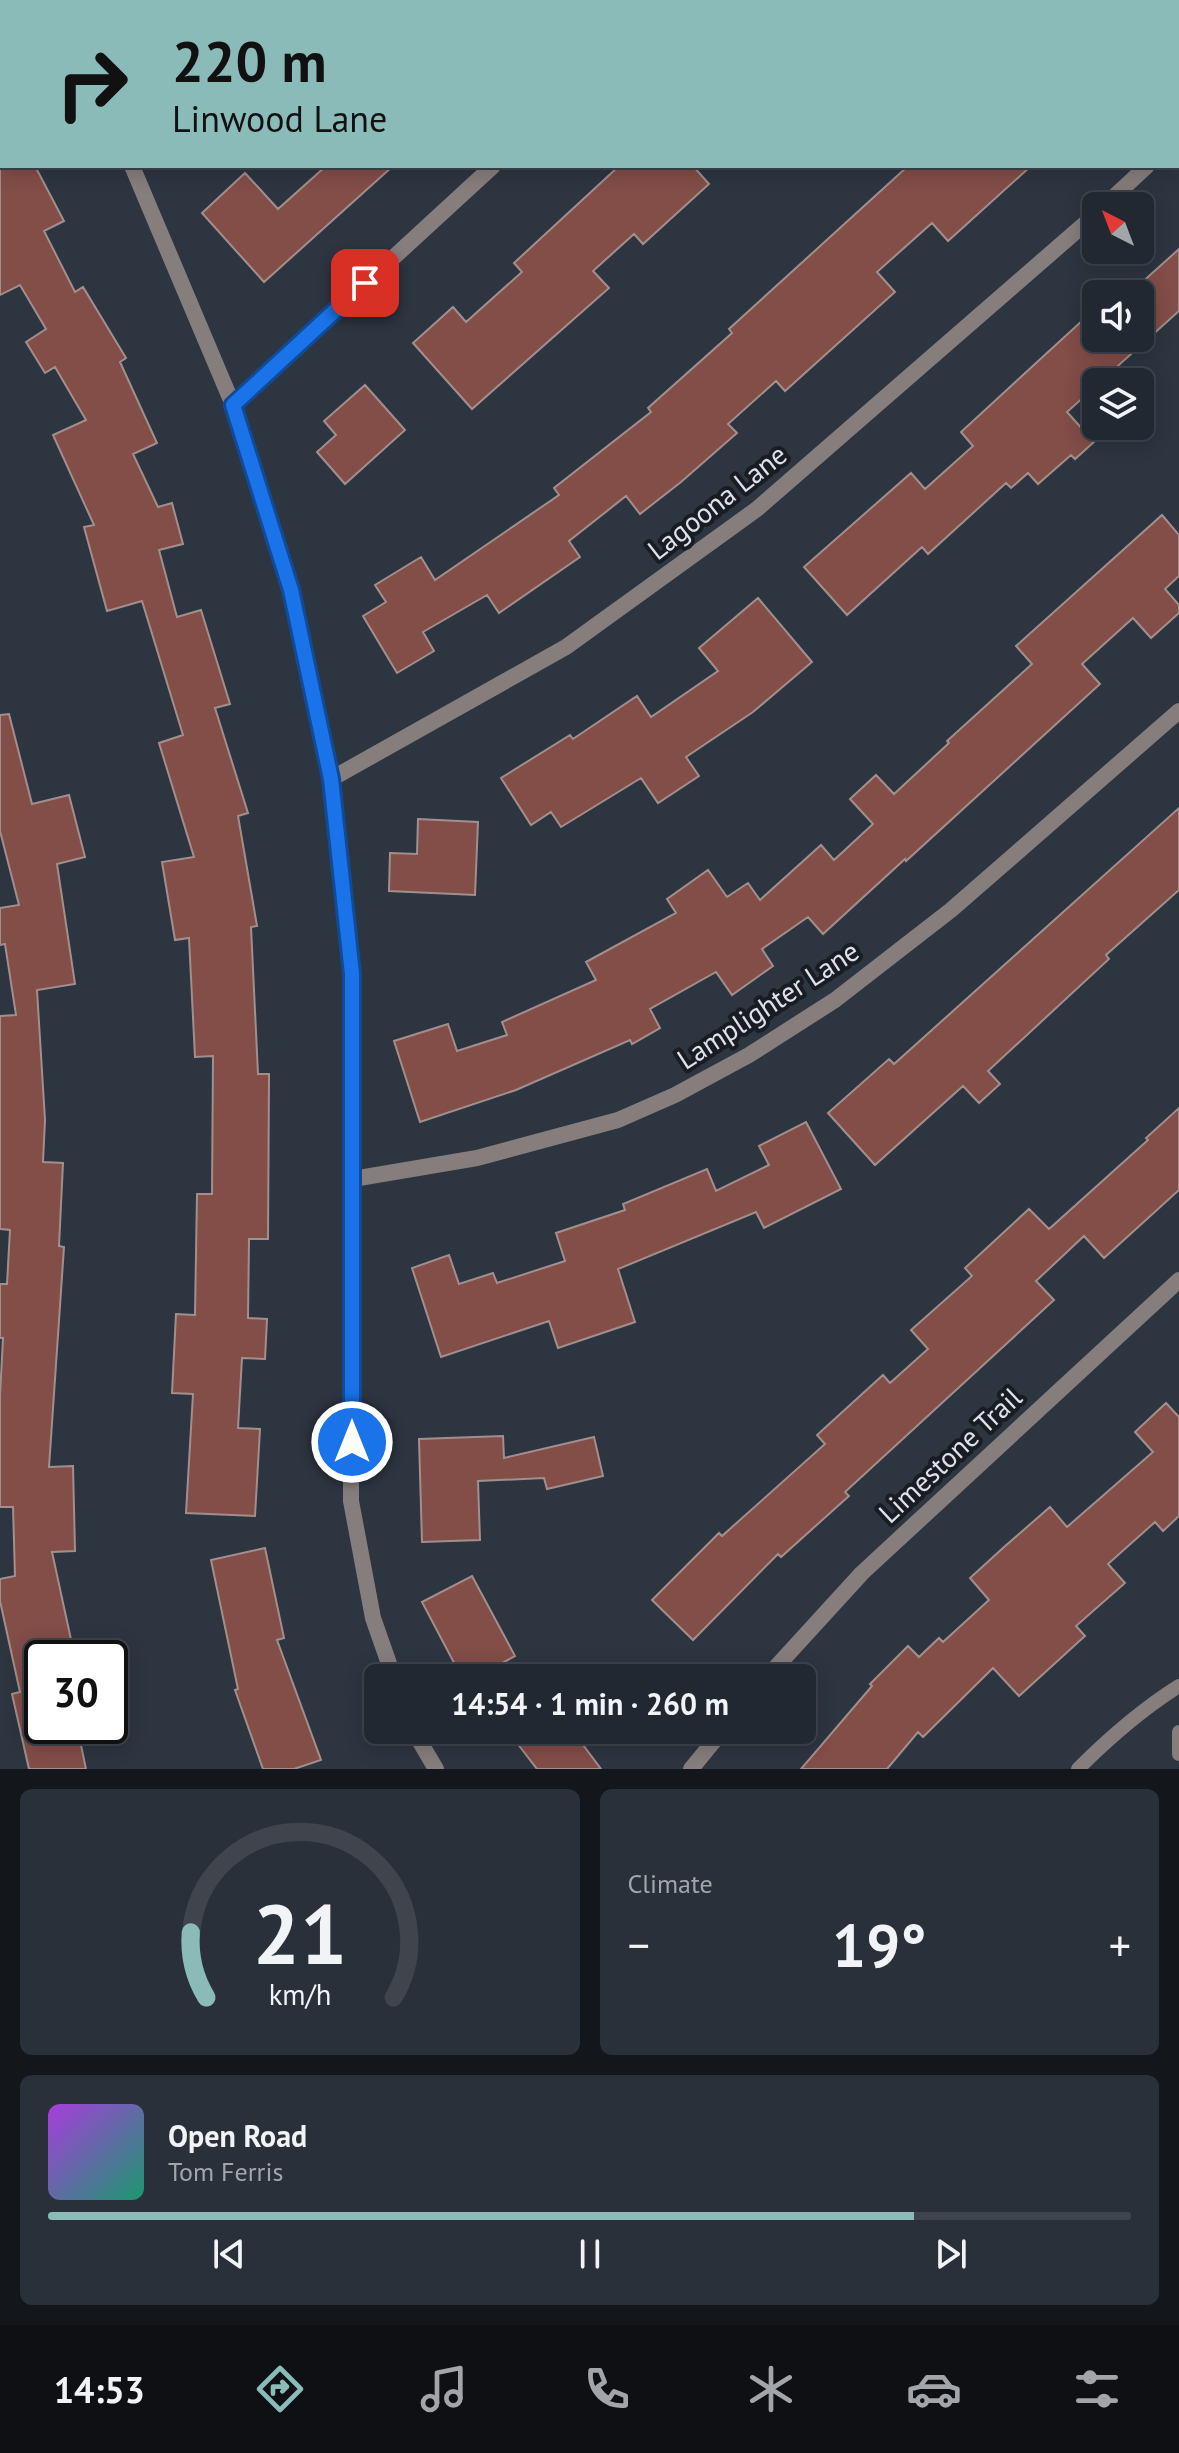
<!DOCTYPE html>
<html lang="en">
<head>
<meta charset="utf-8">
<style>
  :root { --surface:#222831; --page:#2a3039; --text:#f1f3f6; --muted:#a2a6ab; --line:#3f444d; --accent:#8bbbb9 }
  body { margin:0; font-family:"PT Sans",sans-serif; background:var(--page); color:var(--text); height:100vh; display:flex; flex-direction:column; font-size:30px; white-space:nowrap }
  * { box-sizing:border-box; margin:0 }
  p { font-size:26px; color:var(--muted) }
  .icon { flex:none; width:44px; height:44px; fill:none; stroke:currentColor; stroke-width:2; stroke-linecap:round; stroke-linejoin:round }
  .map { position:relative; height:1769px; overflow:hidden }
  .side { display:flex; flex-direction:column; gap:20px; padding:20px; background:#13161b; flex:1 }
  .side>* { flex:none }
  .top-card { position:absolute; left:0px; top:0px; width:1180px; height:168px; box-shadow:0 4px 20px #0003,0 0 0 2px var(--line); background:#8bbbb9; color:#111; overflow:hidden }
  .needle { width:52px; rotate:318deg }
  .fabs { position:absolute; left:1082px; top:192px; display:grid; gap:16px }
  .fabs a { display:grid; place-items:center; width:72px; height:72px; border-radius:12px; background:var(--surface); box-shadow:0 4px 20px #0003,0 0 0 2px var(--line); font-size:40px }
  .speed { position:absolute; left:24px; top:1640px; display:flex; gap:16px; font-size:40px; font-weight:700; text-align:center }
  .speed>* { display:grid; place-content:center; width:104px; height:104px; border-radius:50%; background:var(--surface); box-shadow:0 4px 20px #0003,0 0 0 2px var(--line); line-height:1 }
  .speed .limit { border:4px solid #111; border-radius:12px; background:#fff; color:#111 }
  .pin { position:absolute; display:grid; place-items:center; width:68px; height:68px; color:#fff; margin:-34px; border-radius:16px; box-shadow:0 4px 12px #0006 }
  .me { position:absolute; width:88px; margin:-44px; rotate:0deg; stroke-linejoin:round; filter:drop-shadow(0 0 6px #0008) }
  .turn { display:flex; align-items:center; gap:28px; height:168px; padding:0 40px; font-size:36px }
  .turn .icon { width:104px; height:104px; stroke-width:2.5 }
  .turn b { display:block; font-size:56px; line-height:68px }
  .big { font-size:60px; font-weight:600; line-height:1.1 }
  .side .card { flex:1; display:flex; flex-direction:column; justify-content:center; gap:12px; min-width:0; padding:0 28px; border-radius:12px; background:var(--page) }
  .side .dial { align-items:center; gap:0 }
  .dial svg { height:208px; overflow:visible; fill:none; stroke:var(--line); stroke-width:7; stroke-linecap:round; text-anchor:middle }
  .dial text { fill:var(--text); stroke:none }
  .song { display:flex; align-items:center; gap:24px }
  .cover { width:96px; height:96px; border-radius:12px; background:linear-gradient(135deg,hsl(280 70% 55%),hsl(160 70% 35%)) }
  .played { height:8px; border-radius:4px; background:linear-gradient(90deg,var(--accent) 80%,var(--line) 80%) }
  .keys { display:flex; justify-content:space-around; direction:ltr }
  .heat { display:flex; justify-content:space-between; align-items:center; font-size:44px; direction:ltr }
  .side .tiles { flex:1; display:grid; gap:20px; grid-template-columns:1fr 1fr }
  .card:last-child { grid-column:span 2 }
  .trip { position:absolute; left:364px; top:1664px; width:452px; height:80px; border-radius:12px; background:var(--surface); box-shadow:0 4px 20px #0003,0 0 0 2px var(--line); font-weight:600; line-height:80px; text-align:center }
  .tabs { display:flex; height:128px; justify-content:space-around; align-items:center; background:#0e1014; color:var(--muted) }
  .tabs .icon { width:56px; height:56px }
  .tabs .on { color:var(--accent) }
  .tabs b { font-size:36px; color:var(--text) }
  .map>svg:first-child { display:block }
</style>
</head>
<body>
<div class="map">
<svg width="1179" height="1769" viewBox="0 0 1179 1769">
  <rect width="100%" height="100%" fill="#2d3541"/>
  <path fill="#834d48" stroke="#a28f8d" stroke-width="2" d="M0 166H35L64 221 44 231 75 292 83 287 126 358 120 362 157 443 133 454 158 507 172 503 183 544 159 550 177 617 201 610 230 704 215 708 248 813 238 816 257 926 251 927 258 1074H269L268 1239H249L248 1318 267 1319 265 1359 242 1358 238 1428 260 1429 255 1516 186 1513 193 1394 172 1393 176 1314 195 1315 197 1194H212L213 1056 195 1057 189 938 175 940 162 862 194 857 159 743 183 735 142 601 107 611 84 527 94 525 53 435 86 420 55 367 45 373 26 342 46 329 20 285 0 295Z
    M326 166H393L264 282 202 213 245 173 278 209Z
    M619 166H693L709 184 643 244 634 234 593 271 609 288 472 409 413 343 453 307 466 322 522 272 514 263Z
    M908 166H1031L948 241 932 223 877 272 895 292 785 391 776 381 728 424 737 433 681 482 640 514 626 496 569 541 580 557 499 613 487 595 423 632 434 651 397 673 363 616 386 602 375 585 421 557 435 580 559 495 554 488 651 412 648 408 732 333 729 329Z
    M1179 249V311L1100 382H1096V386L1067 412 1094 442 1075 459 1071 455 1038 484 1028 473 1011 488 1006 483 928 554 922 547 847 615 804 567 911 473 925 489 973 446 961 432 1096 308V338H1140V294H1129Z
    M365 385 405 430 345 484 317 452 336 435 324 421Z
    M1162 515 1179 535V576L1165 589 1179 605V613L1151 638 1133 618 1082 664 1100 684 906 861 905 859 823 934 808 917 762 949 773 966 732 995 716 972 650 1009 660 1028 632 1044 630 1040 516 1090 420 1122 394 1041 448 1024 457 1051 507 1035 502 1022 596 980 586 962 676 913 667 899 708 870 727 897 748 883 760 900 821 845 834 860 873 824 850 799 876 775 894 794 949 743 947 741 1032 664 1016 646Z
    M758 598 812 662 753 712 686 757 699 776 658 803 641 778 561 827 551 812 531 825 501 778 570 735 573 739 637 696 651 717 718 671 699 648Z
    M9 714 32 804 69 795 85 857 57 864 75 984 37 990 45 1120 43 1162 63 1163 59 1246 64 1247 49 1467 73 1466 75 1551 52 1552 75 1658H42V1726H77L86 1769H29L12 1694 20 1692 0 1601V1579L15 1576 13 1507H0V1396L3 1338H0V1284H7L10 1230 0 1229V1016L16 1015 5 944 0 945V908L19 905 0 831V715Z
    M1179 808V890L1106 955 1109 959 988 1071 1000 1084 979 1103 963 1086 875 1165 828 1113 889 1059 894 1064Z
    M418 819 478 822 475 895 389 891 390 853 417 854Z
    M1179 1108V1190L1104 1258 1084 1236 1036 1281 1054 1300 845 1492 849 1496 781 1557 778 1554 693 1640 652 1600 719 1533 722 1536 825 1444 817 1435 883 1375 890 1383 928 1349 911 1330 972 1276 965 1268 1029 1209 1049 1229 1148 1140 1146 1138Z
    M806 1122 841 1189 764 1228 756 1212 618 1269 635 1322 558 1348 549 1321 441 1357 412 1268 449 1255 459 1284 493 1273 497 1283 565 1261 556 1233 625 1210 623 1204 707 1169 716 1191 769 1165 759 1146Z
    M1166 1403 1179 1417V1516L1163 1531 1155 1522 1108 1564 1125 1583 1076 1626 1085 1636 1019 1696 993 1668 923 1737 918 1732 887 1769H801L872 1686 870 1684 908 1646 919 1657 939 1638 943 1642 989 1600 970 1578 1004 1547 1050 1507 1067 1527 1153 1452 1135 1432Z
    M503 1436 504 1458 594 1437 603 1476 547 1489 544 1478 478 1481 480 1540 422 1542 419 1439Z
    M265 1548 284 1638 277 1640 321 1760 294 1769H263L235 1690 238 1689 211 1560Z
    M472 1576 515 1656 475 1678H462L422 1602Z
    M507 1730H572L601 1769H537Z"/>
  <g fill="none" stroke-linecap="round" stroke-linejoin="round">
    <path stroke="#867e7d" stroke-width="14" d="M1179 1732V1754
      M1078 1769C1109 1738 1141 1710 1179 1686"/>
    <path stroke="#867e7d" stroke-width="16" d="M42 0 44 2
      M677 2 679 0
      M1178 137 1179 136
      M132 166 233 405 291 590 331 779 352 974 351 1501 373 1618 394 1678
      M1104 206 1147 166
      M233 405 493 166
      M331 779 566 647 757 509 1096 214
      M353 1179 477 1158 618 1120 675 1095 749 1055 835 1000 951 910 1179 711
      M766 1678 862 1573 1179 1280
      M413 1730 436 1769
      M691 1769 723 1730"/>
  </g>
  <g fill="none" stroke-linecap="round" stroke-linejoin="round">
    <defs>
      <path id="route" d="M352 1442V974L334 807 331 779 291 590 233 405 365 283"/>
    </defs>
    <use href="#route" stroke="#114b97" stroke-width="20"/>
    <use href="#route" stroke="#1a73e8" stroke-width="14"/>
  </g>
  <g text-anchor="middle" stroke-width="8" stroke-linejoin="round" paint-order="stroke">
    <g font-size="28" fill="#dee3eb" stroke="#191d22">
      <text transform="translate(717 502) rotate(-38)" y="10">Lagoona Lane</text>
      <text transform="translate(768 1005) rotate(-33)" y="10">Lamplighter Lane</text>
      <text transform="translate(950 1455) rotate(-43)" y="10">Limestone Trail</text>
    </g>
  </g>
</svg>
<div class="fabs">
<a><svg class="needle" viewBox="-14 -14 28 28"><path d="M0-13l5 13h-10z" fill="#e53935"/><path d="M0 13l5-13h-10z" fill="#a2a6ab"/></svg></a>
<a><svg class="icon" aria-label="sound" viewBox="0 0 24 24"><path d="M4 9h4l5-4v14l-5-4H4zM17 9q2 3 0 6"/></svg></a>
<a><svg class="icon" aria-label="layers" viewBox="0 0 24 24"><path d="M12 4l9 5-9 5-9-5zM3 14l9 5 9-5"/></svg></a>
</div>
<div class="speed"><div class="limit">30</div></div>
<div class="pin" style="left:365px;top:283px;background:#d93025"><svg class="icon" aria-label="arrive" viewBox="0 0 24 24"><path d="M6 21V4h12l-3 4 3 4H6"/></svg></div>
<svg class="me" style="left:352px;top:1442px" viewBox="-20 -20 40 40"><circle r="17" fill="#1a73e8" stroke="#fff" stroke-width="3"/><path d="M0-11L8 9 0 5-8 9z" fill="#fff"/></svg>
<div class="trip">14:54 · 1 min · 260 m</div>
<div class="top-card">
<div class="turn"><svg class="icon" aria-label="right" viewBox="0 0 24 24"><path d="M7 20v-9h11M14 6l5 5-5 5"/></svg><div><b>220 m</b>Linwood Lane</div></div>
</div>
</div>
<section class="side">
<div class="tiles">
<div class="card dial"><svg viewBox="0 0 100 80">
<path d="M14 69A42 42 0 1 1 86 69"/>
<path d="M14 69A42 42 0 0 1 8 44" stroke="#8bbbb9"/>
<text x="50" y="56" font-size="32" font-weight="700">21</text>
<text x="50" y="72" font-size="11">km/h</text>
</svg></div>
<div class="card"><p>Climate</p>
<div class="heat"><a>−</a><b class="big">19°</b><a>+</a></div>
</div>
<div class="card">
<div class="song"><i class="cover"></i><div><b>Open Road</b><p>Tom Ferris</p></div></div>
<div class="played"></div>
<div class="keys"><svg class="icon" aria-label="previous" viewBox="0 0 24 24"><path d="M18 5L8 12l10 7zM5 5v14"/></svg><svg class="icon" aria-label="pause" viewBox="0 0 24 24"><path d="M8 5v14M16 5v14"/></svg><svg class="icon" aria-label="next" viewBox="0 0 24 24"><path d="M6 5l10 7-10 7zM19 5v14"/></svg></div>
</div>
</div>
</section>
<nav class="tabs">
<b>14:53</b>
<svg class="icon on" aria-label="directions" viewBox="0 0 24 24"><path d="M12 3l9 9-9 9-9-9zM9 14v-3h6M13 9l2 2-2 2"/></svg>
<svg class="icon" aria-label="music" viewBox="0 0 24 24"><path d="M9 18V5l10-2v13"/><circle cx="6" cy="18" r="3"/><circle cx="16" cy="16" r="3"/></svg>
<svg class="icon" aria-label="phone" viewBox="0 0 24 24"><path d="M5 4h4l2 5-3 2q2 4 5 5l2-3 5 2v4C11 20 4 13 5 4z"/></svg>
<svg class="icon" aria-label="climate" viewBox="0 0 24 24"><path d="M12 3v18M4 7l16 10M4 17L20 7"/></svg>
<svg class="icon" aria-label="car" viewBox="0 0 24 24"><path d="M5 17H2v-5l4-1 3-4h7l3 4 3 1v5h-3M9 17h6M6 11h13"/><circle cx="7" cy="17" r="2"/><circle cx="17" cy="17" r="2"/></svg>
<svg class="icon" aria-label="filters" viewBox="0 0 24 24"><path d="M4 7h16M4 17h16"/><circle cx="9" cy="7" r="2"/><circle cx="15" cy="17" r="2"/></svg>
</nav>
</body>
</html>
